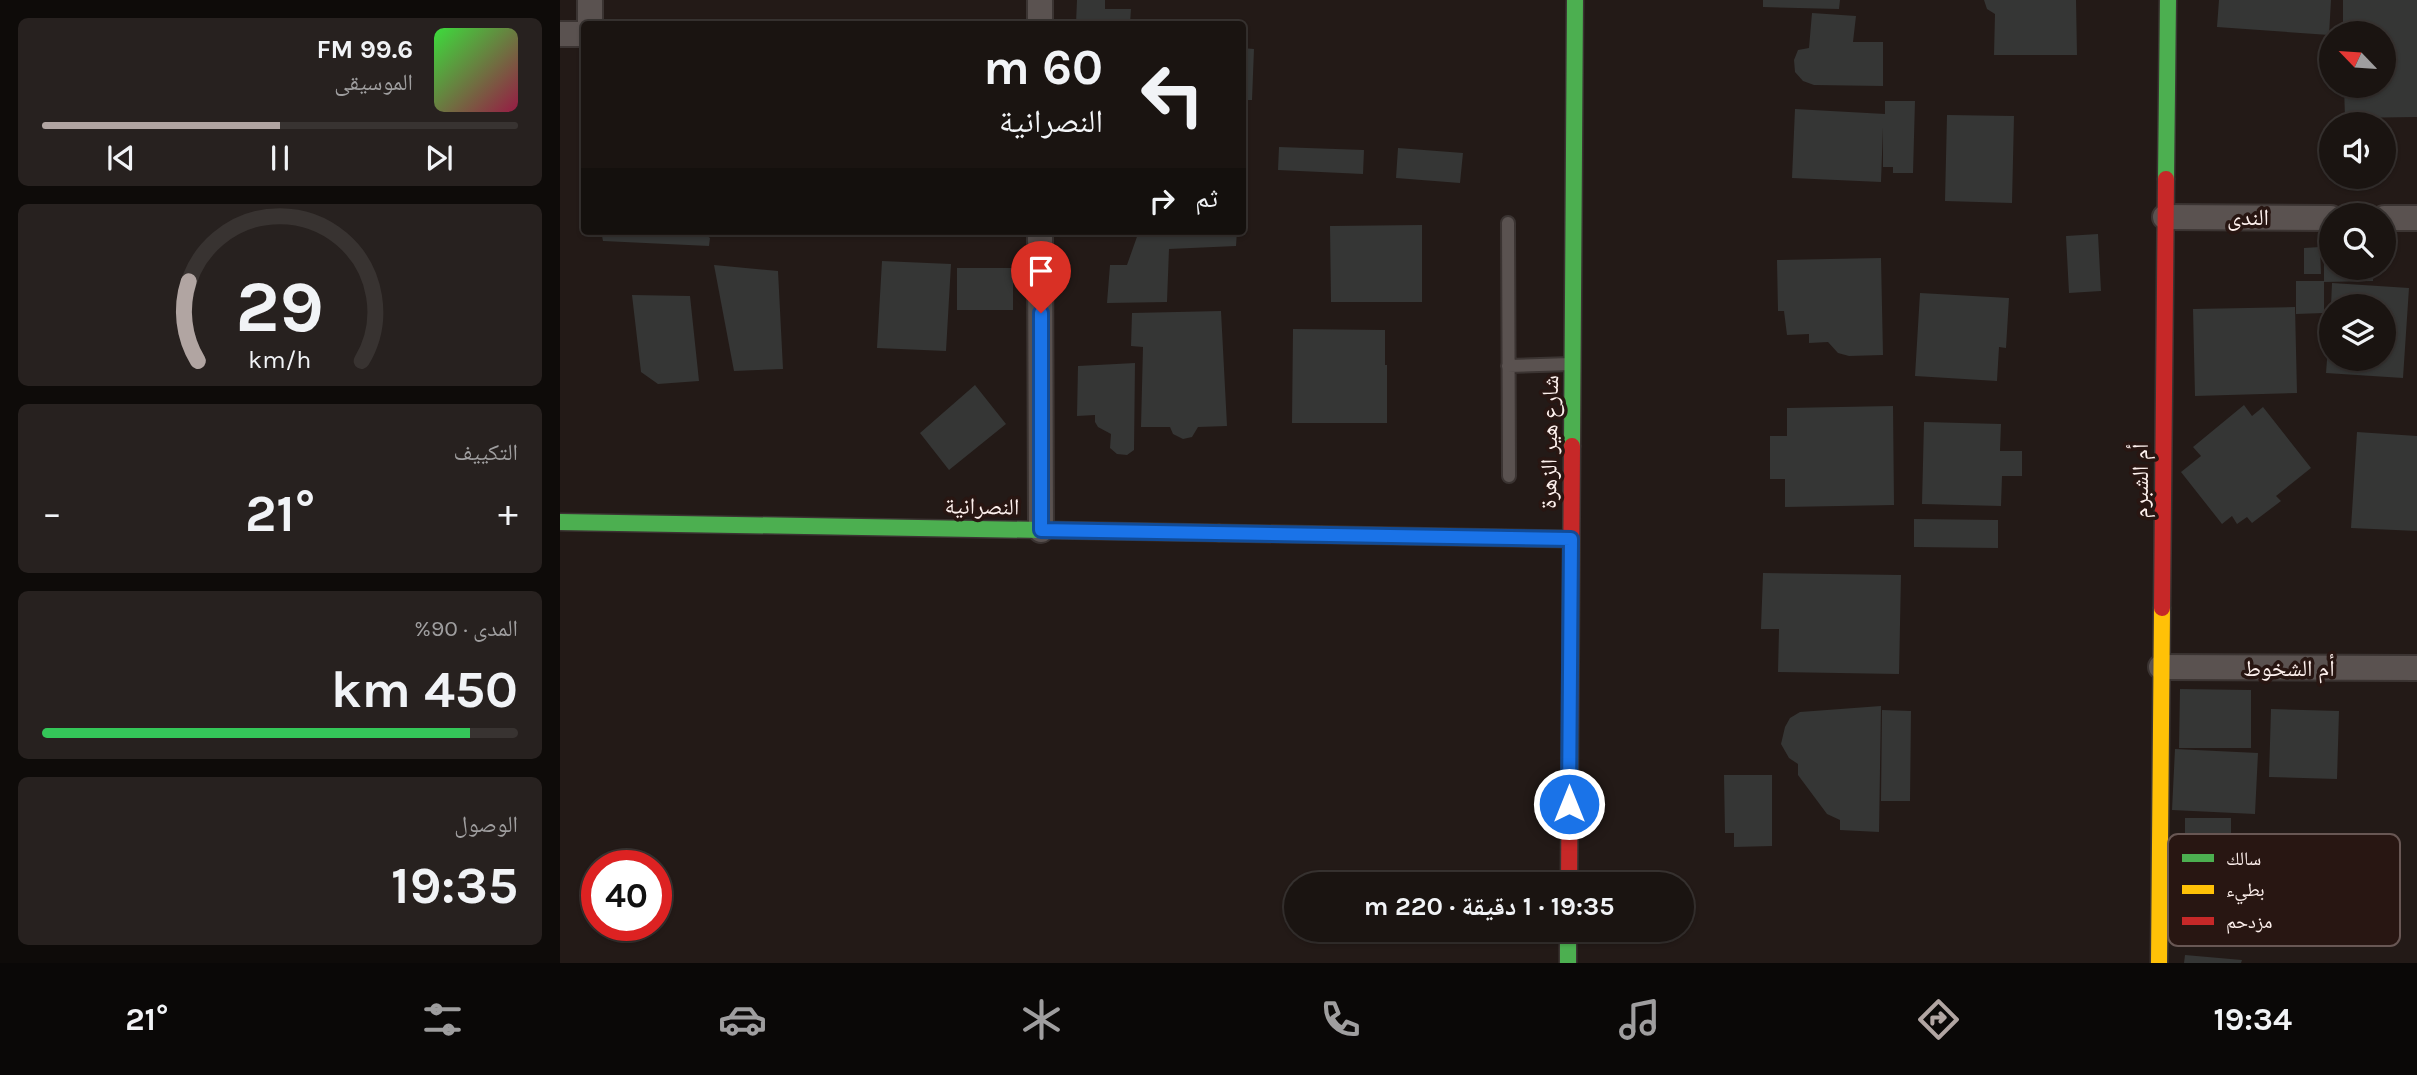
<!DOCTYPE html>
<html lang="ar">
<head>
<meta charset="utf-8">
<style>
  :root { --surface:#1a1411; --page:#27211f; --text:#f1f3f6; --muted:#9f9e9f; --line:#383331; --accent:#b1a5a2 }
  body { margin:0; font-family:Karla,"Noto Naskh Arabic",sans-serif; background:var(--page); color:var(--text); direction:rtl; height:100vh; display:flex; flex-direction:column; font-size:26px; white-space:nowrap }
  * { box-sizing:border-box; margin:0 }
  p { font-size:23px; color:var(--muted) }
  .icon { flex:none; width:38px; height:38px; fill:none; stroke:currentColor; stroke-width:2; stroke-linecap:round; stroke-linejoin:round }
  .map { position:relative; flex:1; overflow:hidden; direction:ltr }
  .side { display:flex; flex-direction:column; gap:18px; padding:18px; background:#0e0b09; width:560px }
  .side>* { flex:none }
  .guide { position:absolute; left:21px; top:21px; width:665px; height:214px; border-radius:7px; box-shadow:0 2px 5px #0004,0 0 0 2px var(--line); direction:rtl; background:#1a1411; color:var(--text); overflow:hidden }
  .needle { width:46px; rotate:295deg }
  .tools { position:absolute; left:1759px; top:21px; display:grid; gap:14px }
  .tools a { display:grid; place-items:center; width:77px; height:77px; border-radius:50%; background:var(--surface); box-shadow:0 2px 5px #0004,0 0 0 2px var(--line); font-size:35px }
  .speed { position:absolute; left:21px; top:850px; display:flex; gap:14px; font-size:35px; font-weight:700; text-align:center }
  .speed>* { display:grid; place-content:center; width:91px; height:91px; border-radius:50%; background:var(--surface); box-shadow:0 2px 5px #0004,0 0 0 2px var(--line); line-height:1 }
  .speed .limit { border:10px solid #d22; background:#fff; color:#111 }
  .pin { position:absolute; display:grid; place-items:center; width:60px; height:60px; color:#fff; margin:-72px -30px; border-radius:50% 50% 50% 0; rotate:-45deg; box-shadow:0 0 7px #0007 }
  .pin .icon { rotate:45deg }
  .me { position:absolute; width:77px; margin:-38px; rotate:0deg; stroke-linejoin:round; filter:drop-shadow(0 0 5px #0008) }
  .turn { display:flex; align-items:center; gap:24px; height:147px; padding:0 28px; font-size:32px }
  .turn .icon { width:91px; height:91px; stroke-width:2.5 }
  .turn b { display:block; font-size:49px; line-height:60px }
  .then { display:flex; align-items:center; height:66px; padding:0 28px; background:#0003; gap:14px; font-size:26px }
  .big { font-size:52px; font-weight:700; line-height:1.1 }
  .side .card { flex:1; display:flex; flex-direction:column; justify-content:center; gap:10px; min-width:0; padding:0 24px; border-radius:10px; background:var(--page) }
  .side .dial { align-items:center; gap:0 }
  .dial svg { height:182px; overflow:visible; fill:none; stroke:var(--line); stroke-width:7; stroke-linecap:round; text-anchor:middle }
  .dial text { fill:var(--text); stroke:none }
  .song { display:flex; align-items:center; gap:21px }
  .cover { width:84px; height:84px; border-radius:10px; background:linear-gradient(135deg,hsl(120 70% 55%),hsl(340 70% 35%)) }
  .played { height:7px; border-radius:4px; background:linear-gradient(90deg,var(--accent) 50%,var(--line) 50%) }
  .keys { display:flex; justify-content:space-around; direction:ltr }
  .heat { display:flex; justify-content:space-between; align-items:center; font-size:38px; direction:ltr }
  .charge { height:10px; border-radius:5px; background:linear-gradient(90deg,#34c759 90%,var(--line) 0) }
  .trip { position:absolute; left:724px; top:872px; width:410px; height:70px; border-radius:35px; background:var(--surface); box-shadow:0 2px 5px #0004,0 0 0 2px var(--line); font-weight:700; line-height:70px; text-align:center; direction:rtl }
  .tab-bar { display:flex; height:112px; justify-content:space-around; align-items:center; background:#0a0807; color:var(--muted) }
  .tab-bar .icon { width:49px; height:49px }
  .tab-bar .on { color:var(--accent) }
  .tab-bar b { font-size:32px; color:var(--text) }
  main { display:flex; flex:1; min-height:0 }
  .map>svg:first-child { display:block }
</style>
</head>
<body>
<main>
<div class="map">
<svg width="1857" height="963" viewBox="0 0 1857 963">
  <rect width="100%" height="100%" fill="#231a17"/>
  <path fill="#353635" d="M517 0H545V9H571L570 24H516Z
    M1203 0H1280L1279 9 1203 7Z
    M1424 0H1516L1517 55H1434L1435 14 1427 9Z
    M1659 0H1771L1769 35 1657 27Z
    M1783 0H1857V117L1785 118 1784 86H1824V33H1783Z
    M1252 13 1296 16 1293 42H1323V86L1254 85 1243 81 1235 72 1234 60 1238 50 1249 48Z
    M682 48 694 49 692 100H682Z
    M1325 101H1355L1353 173H1333V167H1323V127L1321 182 1232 178 1235 109 1325 114Z
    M1387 115 1454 116 1452 203 1385 201Z
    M719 147 804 150 803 174 718 170Z
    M838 148 903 153 900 183 836 178Z
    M862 225V302H771L770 226Z
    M41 231H140L150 238 149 246 43 241Z
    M579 231H677L676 246 609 249 607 302 547 303 550 265H567Z
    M1538 234 1541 291 1509 293 1506 236Z
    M1764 244H1771V268H1813V281L1764 282Z
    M1760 247 1761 274H1744V248Z
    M1321 258 1323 355 1289 356 1278 353 1268 342 1249 343V334L1227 335 1224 311H1218L1217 260Z
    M322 261 391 264 386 351 317 348Z
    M154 265 218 271 223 369 174 371Z
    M397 268H453V310H397Z
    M1736 281H1764V313L1736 314Z
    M1772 283 1849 288 1843 378 1766 373 1769 334H1771V359H1824V306H1771Z
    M1360 293 1449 298 1446 348 1439 347 1437 381 1355 376Z
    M72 295 130 296 139 381 98 384 81 372Z
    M1735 307 1737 393 1635 396 1633 309Z
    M661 311 667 426 638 427 632 437 623 439 613 434 610 427H581L583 347 571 346 572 313Z
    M733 329 825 330V365H827V423H732Z
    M575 363 574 450 567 455 557 454 550 448 551 434 538 427 535 422V415L517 416 518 366Z
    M415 385 446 424 389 470 360 433Z
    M1684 405 1692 416 1703 407 1751 468 1716 496 1721 501 1692 523 1687 517 1677 524 1672 516 1662 524 1621 472 1641 456 1633 447Z
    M1333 406 1334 505 1225 507V479H1210V436H1227V408Z
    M1364 422 1441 424 1440 451H1462V476H1442L1441 506 1362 504Z
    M1797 432 1857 436V531L1791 528Z
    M1354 519 1438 520V548L1354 547Z
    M1203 573 1341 575 1339 674 1218 672 1219 629H1201Z
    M1620 689 1691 690V748H1619Z
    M1321 706 1319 832 1280 830V820L1267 814 1238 775V764L1229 758 1221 744 1225 727 1230 718 1240 712Z
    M1711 709 1779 711 1777 779 1709 777Z
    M1322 710 1351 711 1350 801H1321Z
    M1615 749 1698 753 1695 814 1612 810Z
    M1164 775H1212V846L1174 847V833H1165Z
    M1625 818H1671V874H1625Z
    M1625 955 1682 960 1681 963H1624Z"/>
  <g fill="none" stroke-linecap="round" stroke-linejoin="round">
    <defs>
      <path id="lane" d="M948 223 949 476
        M948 366 1011 364"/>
      <path id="street" d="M30 24V0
        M480 24V0
        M0 34H24
        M1605 217 1771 218
        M1824 218H1857
        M480 231 481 530
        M1601 667 1857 668"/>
      <path id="fast" d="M1606 179 1608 0
        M1012 446 1015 0
        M0 522 659 533
        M1008 929V963"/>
      <path id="slow" d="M1599 963 1602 608"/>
      <path id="jam" d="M659 533 1011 539
        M1602 608 1606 179
        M1009 884 1012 446"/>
    </defs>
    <use href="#lane" stroke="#3b3432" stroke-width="16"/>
    <use href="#street" stroke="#3b3432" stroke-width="28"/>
    <use href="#fast" stroke="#3b3432" stroke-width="19"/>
    <use href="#slow" stroke="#3b3432" stroke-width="19"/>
    <use href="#jam" stroke="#3b3432" stroke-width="19"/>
    <use href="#lane" stroke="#5a5250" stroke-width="12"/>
    <use href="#street" stroke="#5a5250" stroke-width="24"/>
    <use href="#fast" stroke="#4caf50" stroke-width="16"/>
    <use href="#slow" stroke="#ffc107" stroke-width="16"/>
    <use href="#jam" stroke="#c62828" stroke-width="16"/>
  </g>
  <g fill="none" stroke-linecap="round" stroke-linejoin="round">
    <defs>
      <path id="route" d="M481 313V530L1011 539 1009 804"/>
    </defs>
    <use href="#route" stroke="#114b97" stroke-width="18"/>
    <use href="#route" stroke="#1a73e8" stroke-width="12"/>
  </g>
  <g text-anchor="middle" stroke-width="7" stroke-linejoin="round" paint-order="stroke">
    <g font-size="23" fill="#fdf0ed" stroke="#281612">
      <text x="1688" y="225">الندى</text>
      <text transform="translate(989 442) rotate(-89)" y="8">شارع هير الزهرة</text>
      <text transform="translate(1580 481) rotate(-90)" y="8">أم الشبرم</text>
      <text transform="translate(422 506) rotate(1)" y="8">النصرانية</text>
      <text x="1729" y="676">أم الشخوط</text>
    </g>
  </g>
  <rect x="1608" y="834" width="232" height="112" rx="10" fill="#281612" stroke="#685754" stroke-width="2"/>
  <rect x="1622" y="854" width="32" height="8" fill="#4caf50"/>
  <rect x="1622" y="885" width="32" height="9" fill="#ffc107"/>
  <rect x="1622" y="917" width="32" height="8" fill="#c62828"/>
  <g font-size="19" fill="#fdf0ed">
    <text x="1666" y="865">سالك</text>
    <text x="1666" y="896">بطيء</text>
    <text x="1666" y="928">مزدحم</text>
  </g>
</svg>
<div class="tools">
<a><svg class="needle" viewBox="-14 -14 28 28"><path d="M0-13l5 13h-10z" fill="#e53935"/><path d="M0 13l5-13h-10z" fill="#9f9e9f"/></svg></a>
<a><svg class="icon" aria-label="sound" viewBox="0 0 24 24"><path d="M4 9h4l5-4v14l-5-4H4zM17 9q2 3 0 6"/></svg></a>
<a><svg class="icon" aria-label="search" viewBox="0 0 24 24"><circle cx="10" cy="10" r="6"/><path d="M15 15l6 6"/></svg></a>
<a><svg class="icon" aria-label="layers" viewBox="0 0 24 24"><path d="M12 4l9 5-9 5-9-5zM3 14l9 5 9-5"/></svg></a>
</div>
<div class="speed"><div class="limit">40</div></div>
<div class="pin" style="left:481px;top:313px;background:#d93025"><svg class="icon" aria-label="arrive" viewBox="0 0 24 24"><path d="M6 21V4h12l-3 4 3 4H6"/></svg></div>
<svg class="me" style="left:1009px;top:804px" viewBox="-20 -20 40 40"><circle r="17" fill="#1a73e8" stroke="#fff" stroke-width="3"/><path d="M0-11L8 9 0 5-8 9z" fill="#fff"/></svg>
<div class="trip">19:35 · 1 دقيقة · 220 m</div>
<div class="guide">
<div class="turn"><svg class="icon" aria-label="left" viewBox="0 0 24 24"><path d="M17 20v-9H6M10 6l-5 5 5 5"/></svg><div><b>60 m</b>النصرانية</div></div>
<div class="then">ثم<svg class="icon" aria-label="right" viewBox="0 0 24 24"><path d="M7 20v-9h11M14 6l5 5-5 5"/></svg></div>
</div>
</div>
<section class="side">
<div class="card">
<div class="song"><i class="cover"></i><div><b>99.6 FM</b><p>الموسيقى</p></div></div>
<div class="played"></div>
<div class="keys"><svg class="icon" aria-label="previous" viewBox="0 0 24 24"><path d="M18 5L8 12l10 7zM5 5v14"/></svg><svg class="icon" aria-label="pause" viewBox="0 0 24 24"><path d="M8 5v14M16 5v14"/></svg><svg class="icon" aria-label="next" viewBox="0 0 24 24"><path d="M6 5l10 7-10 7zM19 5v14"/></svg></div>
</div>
<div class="card dial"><svg viewBox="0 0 100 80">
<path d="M14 69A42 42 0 1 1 86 69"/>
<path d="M14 69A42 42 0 0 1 10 34" stroke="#b1a5a2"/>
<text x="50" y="56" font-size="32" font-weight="700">29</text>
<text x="50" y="72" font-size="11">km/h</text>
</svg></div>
<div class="card"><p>التكييف</p>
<div class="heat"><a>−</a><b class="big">21°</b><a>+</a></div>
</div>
<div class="card"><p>المدى · 90%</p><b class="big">450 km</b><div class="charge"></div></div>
<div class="card"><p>الوصول</p><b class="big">19:35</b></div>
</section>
</main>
<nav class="tab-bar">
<b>19:34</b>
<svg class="icon on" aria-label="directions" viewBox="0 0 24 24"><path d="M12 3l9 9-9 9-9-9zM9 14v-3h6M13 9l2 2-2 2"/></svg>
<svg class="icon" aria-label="music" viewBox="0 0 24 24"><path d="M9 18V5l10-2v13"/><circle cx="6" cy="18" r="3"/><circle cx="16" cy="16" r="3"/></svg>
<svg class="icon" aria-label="phone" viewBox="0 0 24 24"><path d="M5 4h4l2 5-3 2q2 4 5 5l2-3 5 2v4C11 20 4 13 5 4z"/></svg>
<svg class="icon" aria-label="climate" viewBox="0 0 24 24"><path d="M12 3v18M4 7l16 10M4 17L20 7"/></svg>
<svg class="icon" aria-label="car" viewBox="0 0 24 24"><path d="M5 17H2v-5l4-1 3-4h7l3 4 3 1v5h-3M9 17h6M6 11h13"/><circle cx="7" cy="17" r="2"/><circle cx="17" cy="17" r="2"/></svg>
<svg class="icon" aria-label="filters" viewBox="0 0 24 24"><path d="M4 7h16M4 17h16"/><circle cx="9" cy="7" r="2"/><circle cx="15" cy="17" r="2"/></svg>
<b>21°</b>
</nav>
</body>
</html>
